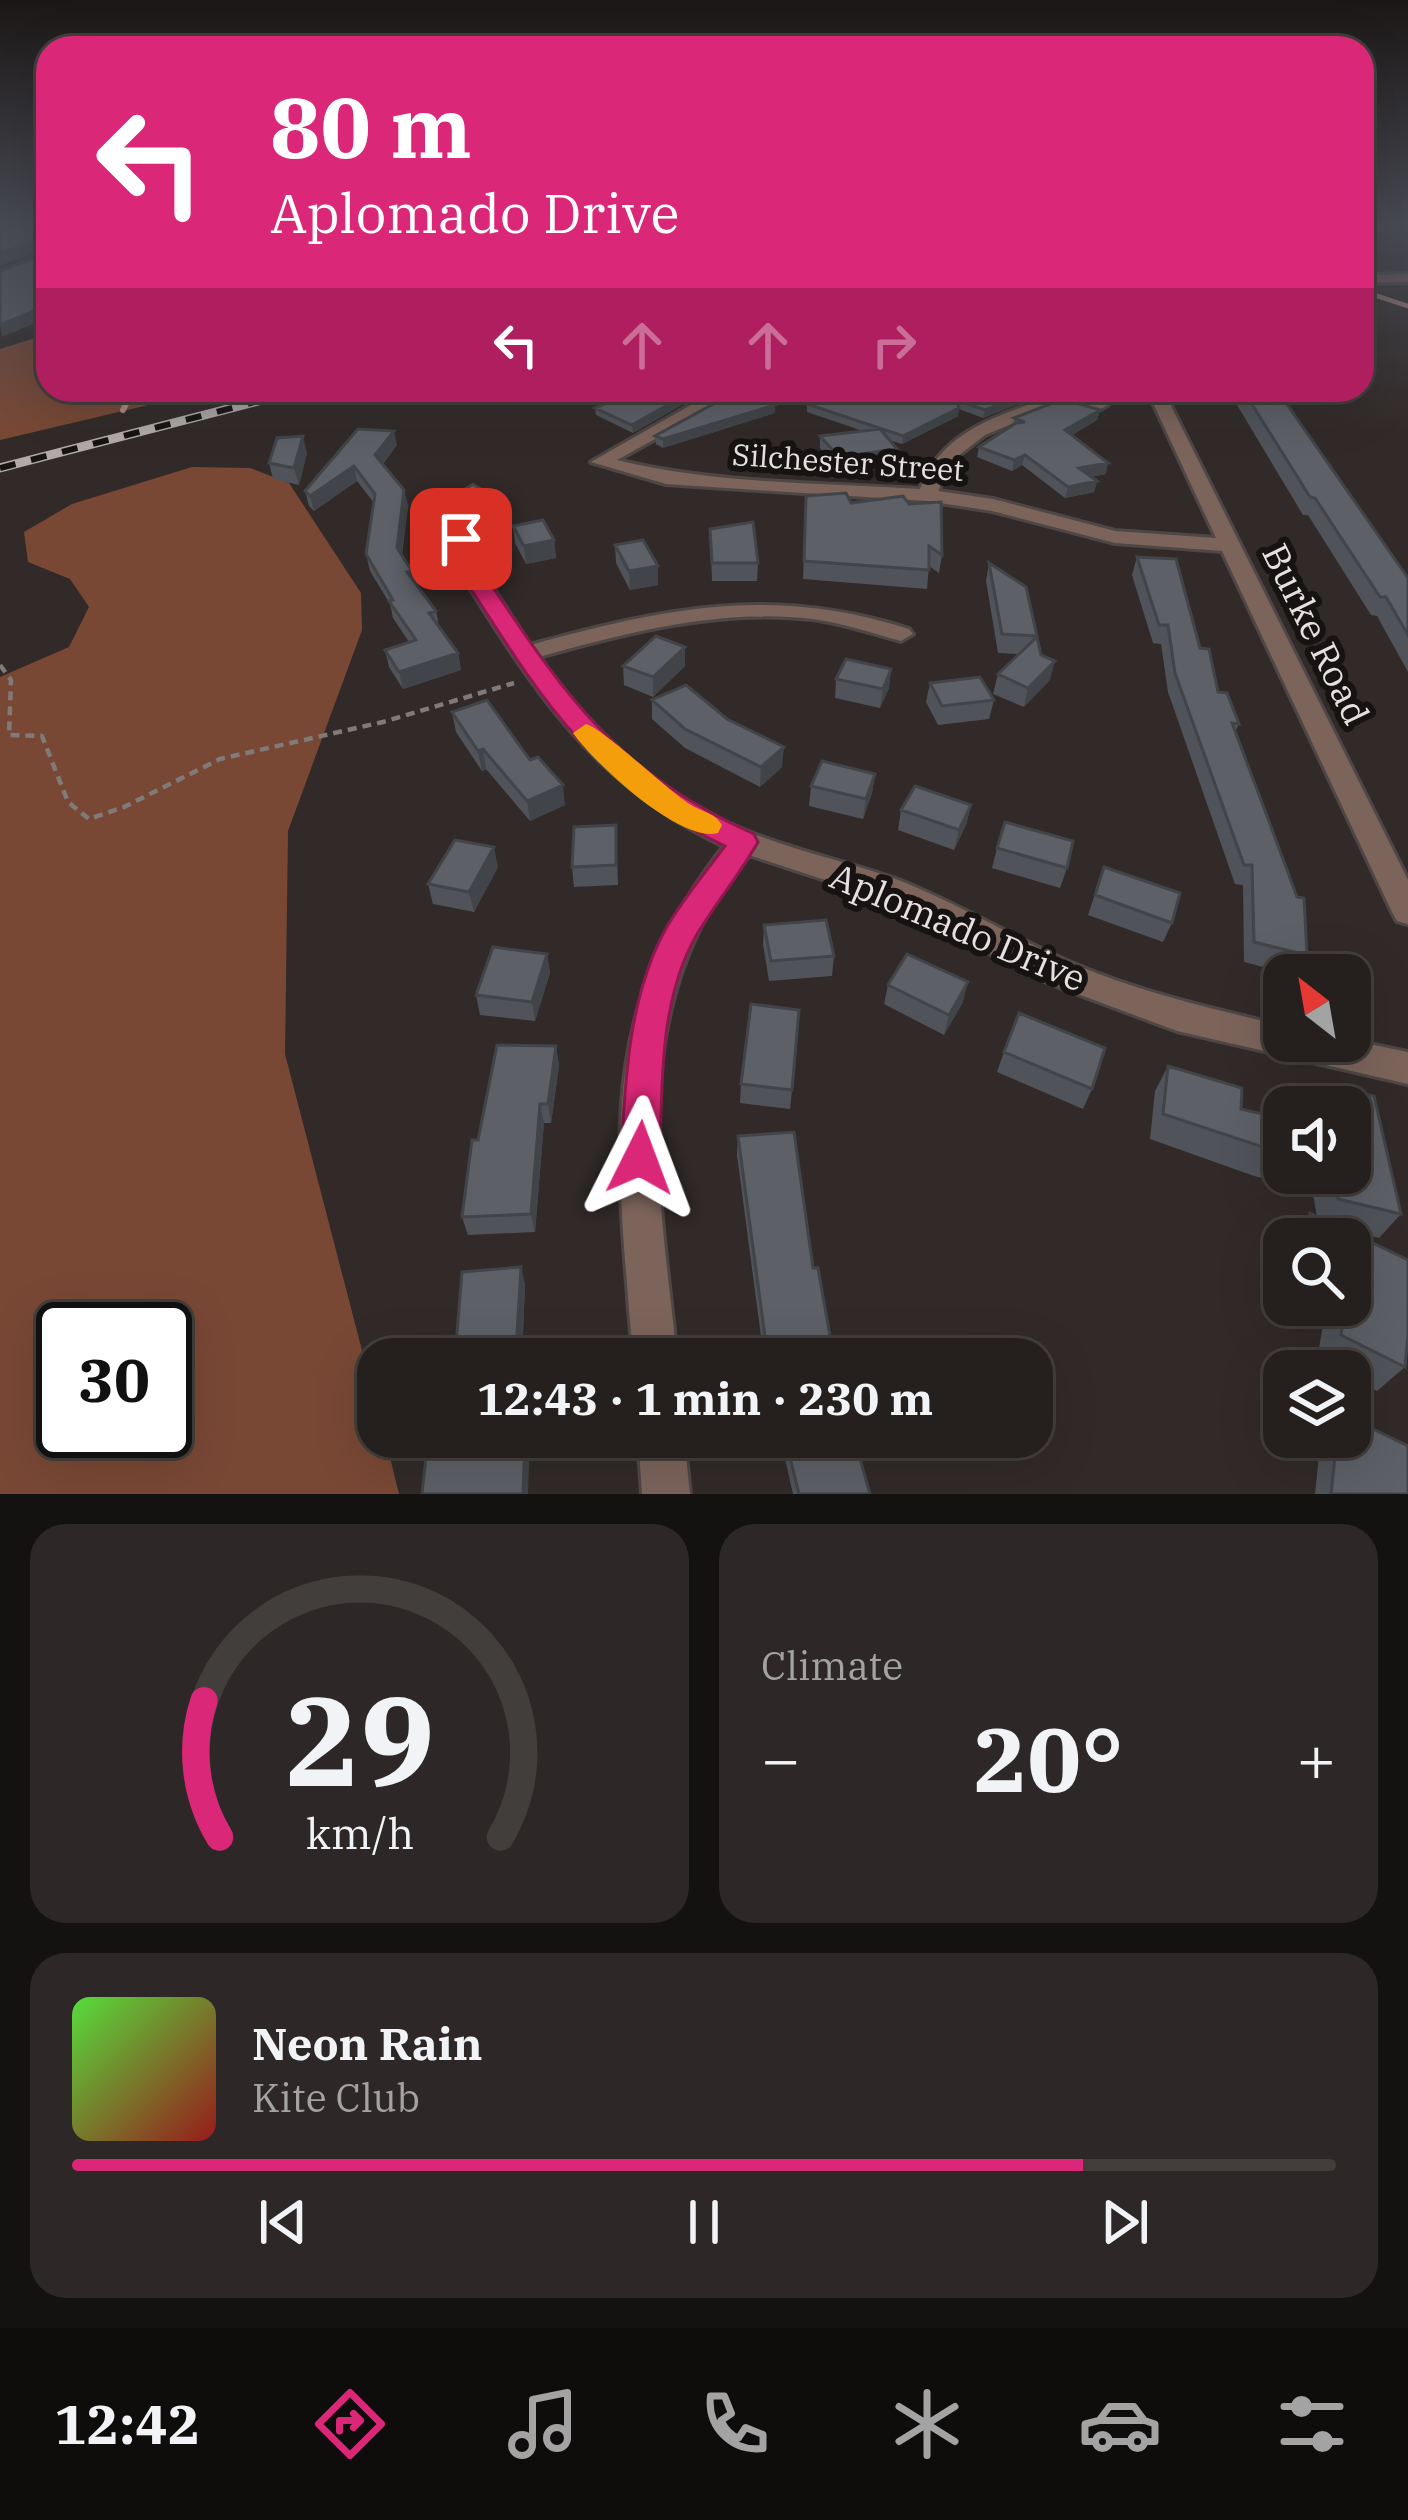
<!DOCTYPE html>
<html lang="en">
<head>
<meta charset="utf-8">
<style>
  :root { --surface:#25201e; --page:#2d2827; --text:#f1f3f6; --muted:#a3a3a4; --line:#423e3c; --accent:#db2777 }
  body { margin:0; font-family:"IBM Plex Serif",serif; background:var(--page); color:var(--text); height:100vh; display:flex; flex-direction:column; font-size:45px; white-space:nowrap }
  * { box-sizing:border-box; margin:0 }
  p { font-size:39px; color:var(--muted) }
  .icon { flex:none; width:66px; height:66px; fill:none; stroke:currentColor; stroke-width:2; stroke-linecap:round; stroke-linejoin:round }
  .map { position:relative; height:1494px; overflow:hidden }
  .details { display:flex; flex-direction:column; gap:30px; padding:30px; background:#141210; flex:1 }
  .details>* { flex:none }
  .top-card { position:absolute; left:36px; top:36px; width:1338px; height:366px; border-radius:36px; box-shadow:0 12px 48px #0002,0 0 0 3px var(--line); background:#db2777; color:#fff; overflow:hidden }
  .needle { width:78px; rotate:329deg }
  .buttons { position:absolute; left:1263px; top:954px; display:grid; gap:24px }
  .buttons a { display:grid; place-items:center; width:108px; height:108px; border-radius:24px; background:var(--surface); box-shadow:0 12px 48px #0002,0 0 0 3px var(--line); font-size:60px }
  .speed { position:absolute; left:36px; top:1302px; display:flex; gap:24px; font-size:60px; font-weight:700; text-align:center }
  .speed>* { display:grid; place-content:center; width:156px; height:156px; border-radius:50%; background:var(--surface); box-shadow:0 12px 48px #0002,0 0 0 3px var(--line); line-height:1 }
  .speed .limit { border:6px solid #111; border-radius:18px; background:#fff; color:#111 }
  .pin { position:absolute; display:grid; place-items:center; width:102px; height:102px; color:#fff; margin:-51px; border-radius:24px; box-shadow:0 6px 18px #0006 }
  .me { position:absolute; width:132px; margin:-66px; rotate:3deg; stroke-linejoin:round; filter:drop-shadow(0 0 9px #0008) }
  .turn { display:flex; align-items:center; gap:42px; height:252px; padding:0 36px; font-size:54px }
  .turn .icon { width:156px; height:156px; stroke-width:2.5 }
  .turn b { display:block; font-size:84px; line-height:102px }
  .lanes { display:flex; align-items:center; height:114px; padding:0 36px; background:#0003; justify-content:center; gap:60px; direction:ltr }
  .lanes .off { opacity:.35 }
  .big { font-size:90px; font-weight:700; line-height:1.1 }
  .details .tile { flex:1; display:flex; flex-direction:column; justify-content:center; gap:18px; min-width:0; padding:0 42px; border-radius:36px; background:var(--page) }
  .details .dial { align-items:center; gap:0 }
  .dial svg { height:312px; overflow:visible; fill:none; stroke:var(--line); stroke-width:7; stroke-linecap:round; text-anchor:middle }
  .dial text { fill:var(--text); stroke:none }
  .song { display:flex; align-items:center; gap:36px }
  .cover { width:144px; height:144px; border-radius:18px; background:linear-gradient(135deg,hsl(110 70% 55%),hsl(0 70% 35%)) }
  .played { height:12px; border-radius:6px; background:linear-gradient(90deg,var(--accent) 80%,var(--line) 80%) }
  .keys { display:flex; justify-content:space-around; direction:ltr }
  .heat { display:flex; justify-content:space-between; align-items:center; font-size:66px; direction:ltr }
  .details .tiles { flex:1; display:grid; gap:30px; grid-template-columns:1fr 1fr }
  .tile:last-child { grid-column:span 2 }
  .trip { position:absolute; left:357px; top:1338px; width:696px; height:120px; border-radius:36px; background:var(--surface); box-shadow:0 12px 48px #0002,0 0 0 3px var(--line); font-weight:700; line-height:120px; text-align:center }
  .dock { display:flex; height:192px; justify-content:space-around; align-items:center; background:#0f0d0c; color:var(--muted) }
  .dock .icon { width:84px; height:84px }
  .dock .selected { color:var(--accent) }
  .dock b { font-size:54px; color:var(--text) }
  .map>svg:first-child { display:block }
</style>
</head>
<body>
<div class="map">
<svg width="1408" height="1494" viewBox="0 0 1408 1494">
  <rect width="100%" height="100%" fill="#312a28"/>
  <path fill="#794835" fill-rule="evenodd" d="M48 334V390H212L0 440V349Z
    M192 467 250 468 289 483 361 593 362 630 288 831 285 1054 378 1412V1437H385L399 1494H0V677L69 647 89 607 70 579 28 562 24 532 72 504ZM63 1329H165V1431H63Z"/>
  <g fill="none" stroke-linecap="round" stroke-linejoin="round">
    <path stroke="#b28c7d" stroke-width="4.5" d="M1362 291 1408 306"/>
    <path stroke="#b28c7d" stroke-width="6" d="M123 410 133 390"/>
    <defs>
      <path id="minor" d="M1408 274V282L1362 283V275Z
        M736 390H764L715 406 617 460C715 484 819 483 920 489 941 432 995 417 1047 398L1040 390H1058L1108 405 1099 410 1060 404 985 435 953 460 938 491 993 499 1115 531 1216 538 1147 390H1163L1408 880V924L1397 921 1392 912 1222 551 1115 543 992 511 927 501 666 484 591 462 703 398Z
        M473 486 483 492 471 539 477 564 530 645C665 608 772 585 909 629L913 634 901 641C871 633 843 623 812 619 720 608 626 633 539 657 594 735 664 800 754 834 802 853 853 863 901 881 961 905 1016 939 1074 964 1142 993 1213 1009 1284 1026V1041L1350 1040 1408 1052V1084L1177 1031 1051 984 880 898 749 855C731 880 711 904 698 932 633 1064 663 1219 677 1359H633C618 1158 591 1016 724 846 588 782 532 686 455 564L451 539 463 492Z
        M638 1437H684L690 1494H642Z"/>
    </defs>
    <use href="#minor" stroke="#4e4745" stroke-width="6"/>
    <path stroke="#807a78" stroke-width="4.5" stroke-dasharray="9 6" stroke-linecap="butt" d="M0 665 11 680 9 735 42 736 68 802 89 819 124 807 220 759 383 722 514 683"/>
    <use href="#minor" fill="#7c645b" fill-rule="evenodd"/>
    <defs>
      <path id="rail" d="M0 468 301 390"/>
    </defs>
    <use href="#rail" stroke="#b0aaa9" stroke-width="9"/>
    <use href="#rail" stroke="#161312" stroke-width="6" stroke-dasharray="16" stroke-linecap="butt"/>
  </g>
  <path fill="#505359" d="M1228 390H1277L1408 578V672L1377 616 1371 615 1308 515H1303Z
    M1035 391 1033 398 983 418 959 409 958 416 902 444 889 440 895 462 838 470 820 448V436L863 431 807 412V404Z
    M701 394 633 433 596 415 595 408Z
    M1100 410 1097 420 1072 435 1106 474 1091 477 1097 481 1094 492 1065 498 1022 465 1012 471 977 457 979 447 1013 425 1014 418Z
    M775 413 663 448 656 444 655 436Z
    M397 445 383 464 404 490 408 506 402 555 414 582 436 611 439 627 458 653 461 670 403 689 389 667 385 650 409 642 393 618 390 604 370 571 366 554 374 503 357 481 314 511 309 506 305 491Z
    M307 453 299 485 273 479 269 463Z
    M806 496 851 503 903 496 942 555 939 573 929 566 927 589 803 579Z
    M513 526 554 540 556 558 526 564 515 543Z
    M710 529 758 563 757 581H712Z
    M615 545 658 585 630 590 616 563Z
    M1137 557 1200 648 1218 692 1239 724 1235 732 1307 955 1295 975 1244 962 1243 885 1235 884 1168 692 1161 644 1153 643 1132 575Z
    M989 563 1026 587 1041 655 1050 680 1024 707 993 694 998 674 1019 654 998 653 986 581Z
    M685 647V666L653 697 624 685 623 666Z
    M891 669 889 688 880 708 835 698 836 679Z
    M930 683 994 700 989 719 938 725 926 702Z
    M652 700 782 767 760 787 685 748 652 719Z
    M452 712 530 760 565 805 530 821 486 769 482 771 456 732Z
    M875 774 872 793 863 819 809 806 811 786Z
    M971 805 966 825 954 850 898 830 901 810Z
    M616 825 618 885 574 887 572 867Z
    M997 848 1067 868 1060 888 992 868Z
    M498 867 474 912 433 904 428 884Z
    M1104 867 1172 923 1163 942 1088 915Z
    M764 925 834 956 832 976 769 981 763 944Z
    M547 954 550 973 535 1021 480 1015 476 995Z
    M888 985 963 1002 944 1035 884 1004Z
    M556 1046 559 1066 551 1123H544L535 1232 468 1235 462 1217 478 1140Z
    M1004 1052 1092 1089 1083 1109 997 1072Z
    M1168 1066 1242 1088 1241 1109 1284 1119V1173H1350V1107H1311L1325 1086 1374 1096 1401 1214 1379 1238 1346 1230 1408 1260V1335L1405 1367 1377 1391 1350 1377V1371H1339L1317 1359 1323 1325 1284 1305H1350V1239H1290L1310 1213 1317 1216 1312 1189 1254 1176 1150 1139 1155 1091Z
    M741 1084 792 1090 790 1109 740 1103Z
    M738 1136 813 1268 834 1359H764L737 1155Z
    M1284 1264V1305L1276 1301Z
    M525 1284 522 1359H456L455 1357Z
    M1321 1437H1350L1408 1494H1315Z
    M787 1445 870 1494H793L785 1459Z"/>
  <path fill="#414448" d="M43 239 46 249 0 265V253Z
    M48 305V318L2 337 0 325Z
    M694 390H725L701 394 633 433 632 425Z
    M1035 391 1033 398 983 418 985 410Z
    M775 405V413L663 448V439Z
    M959 408 958 416 902 444 903 436Z
    M1100 410 1097 420 1063 441 1065 430Z
    M394 431 397 445 378 470 375 455Z
    M303 436 307 453 299 485 294 468Z
    M897 449 895 462 838 470 839 457Z
    M1025 455 1022 465 1012 471 1014 460Z
    M1108 463 1106 474 1076 479 1079 468Z
    M354 466 357 481 314 511 310 496Z
    M1097 481 1094 492 1065 498 1068 487Z
    M404 490 408 506 400 564 397 548Z
    M554 540 556 558 526 564 524 546Z
    M658 566V585L630 590 629 571Z
    M685 647V666L653 697V677Z
    M458 653 461 670 403 689 399 672Z
    M1055 661 1050 680 1024 707 1028 688Z
    M891 669 889 688 880 708 883 689Z
    M784 747 782 767 760 787 761 767Z
    M483 749 486 769 482 771 478 751Z
    M875 774 872 793 863 819 866 799Z
    M563 785 565 805 530 821 527 801Z
    M971 805 966 825 954 850 959 830Z
    M494 847 498 867 474 912 469 892Z
    M547 954 550 973 535 1021 532 1002Z
    M968 982 963 1002 944 1035 949 1015Z
    M556 1046 559 1066 551 1123 548 1104Z
    M540 1104 544 1123 535 1232 531 1214Z
    M521 1267 525 1284 522 1359H519L516 1351Z
    M525 1437H529L530 1440 528 1494H523Z"/>
  <path fill="#5d6167" stroke="#414448" stroke-width="3" d="M0 224H48V242L43 239 0 253Z
    M48 250V305L0 325V271L48 253Z
    M637 390H694L632 425 595 408Z
    M755 390H762L775 405 663 439 655 436 717 402Z
    M838 390H952L955 396 968 390 1035 391 985 410 956 400 959 408 903 436 807 404Z
    M1243 390H1277L1408 578V635L1386 597H1380L1315 498 1310 497Z
    M1063 399 1100 410 1065 430 1108 463 1079 468 1097 481 1068 487 1025 455 1014 460 979 447 1016 423 1025 422 1014 418Z
    M358 429 394 431 375 455 404 490 397 548 412 571 407 572 436 611 429 613 458 653 399 672 385 650 416 640 389 601 393 600 366 554 375 494 354 466 310 496 305 491Z
    M880 429 897 449 839 457 820 436Z
    M303 436 294 468 269 463 277 438Z
    M846 493 851 503 903 496 909 504 941 502 942 555 929 546V570L804 561 806 496Z
    M543 520 554 540 524 546 513 526Z
    M753 522 758 563H712L710 529Z
    M643 540 658 566 629 571 615 545Z
    M1137 557 1176 559 1200 648 1209 649 1218 692 1227 693 1239 724 1232 723 1267 816 1297 897 1304 898 1307 955 1254 942 1252 865H1244L1175 673 1168 625H1159Z
    M989 563 1026 587 1037 636 1002 634Z
    M656 636 685 647 653 677 623 666Z
    M1037 637 1041 655 1055 661 1028 688 998 674Z
    M846 659 891 669 883 689 836 679Z
    M980 677 994 700 942 706 930 683Z
    M686 685 727 719 784 747 761 767 685 729 652 700Z
    M487 700 530 760 538 757 563 785 527 801 483 749 478 751 452 712Z
    M822 761 875 774 866 799 811 786Z
    M915 786 971 805 959 830 901 810Z
    M1005 822 1073 841 1067 868 997 848Z
    M616 825V865L572 867 574 827Z
    M455 840 494 847 469 892 428 884Z
    M1104 867 1180 893 1172 923 1095 895Z
    M826 920 834 956 771 961 764 925Z
    M493 947 547 954 532 1002 476 995Z
    M907 954 968 982 949 1015 888 985Z
    M751 1004 799 1010 792 1090 741 1084Z
    M1019 1013 1105 1048 1092 1089 1004 1052Z
    M497 1045 556 1046 548 1104H540L531 1214 462 1217 472 1140H478Z
    M1168 1066 1242 1088 1241 1109 1284 1119V1154L1163 1114Z
    M1325 1086 1374 1096 1401 1214 1338 1199 1333 1173H1350V1107H1330Z
    M794 1132 813 1268H818L834 1359H768L738 1136Z
    M1310 1213 1408 1260V1335L1405 1367 1341 1335 1346 1305H1350V1239H1305Z
    M521 1267 516 1351 455 1357 462 1272Z
    M1350 1418 1408 1446V1494H1331L1337 1437H1350Z
    M428 1437H525L523 1494H422Z
    M818 1437H854L870 1494H799L787 1445Z"/>
  <linearGradient id="sky" x2="0" y2="1"><stop stop-color="#1b1716"/><stop offset="0.52" stop-color="#484a53"/><stop offset="1" stop-color="#484a53" stop-opacity="0"/></linearGradient>
  <rect width="1408" height="433" fill="url(#sky)"/>
  <path fill="#db2777" stroke="#8e194d" stroke-width="3" d="M461 533 472 539 477 564C563 691 609 768 754 834L758 842C740 874 715 904 696 936 659 1001 662 1086 660 1158L654 1171 640 1177 626 1171 621 1158C625 1082 628 999 665 930 682 900 705 873 725 846 584 779 536 689 455 564L450 539Z"/>
  <path fill="#f59e0b" d="M586 724C604 729 667 790 691 805 703 812 715 813 722 825L718 833C681 844 594 763 573 733Z"/>
  <g text-anchor="middle" stroke-width="12" stroke-linejoin="round" paint-order="stroke">
    <g font-size="30" fill="#e6e1e0" stroke="#161312">
      <text transform="translate(848 463) rotate(4)" y="10">Silchester Street</text>
    </g>
    <g font-size="36" fill="#e6e1e0" stroke="#161312">
      <text transform="translate(1316 634) rotate(64)" y="13">Burke Road</text>
      <text transform="translate(958 927) rotate(23)" y="13">Aplomado Drive</text>
    </g>
  </g>
</svg>
<div class="buttons">
<a><svg class="needle" viewBox="-14 -14 28 28"><path d="M0-13l5 13h-10z" fill="#e53935"/><path d="M0 13l5-13h-10z" fill="#a3a3a4"/></svg></a>
<a><svg class="icon" aria-label="sound" viewBox="0 0 24 24"><path d="M4 9h4l5-4v14l-5-4H4zM17 9q2 3 0 6"/></svg></a>
<a><svg class="icon" aria-label="search" viewBox="0 0 24 24"><circle cx="10" cy="10" r="6"/><path d="M15 15l6 6"/></svg></a>
<a><svg class="icon" aria-label="layers" viewBox="0 0 24 24"><path d="M12 4l9 5-9 5-9-5zM3 14l9 5 9-5"/></svg></a>
</div>
<div class="speed"><div class="limit">30</div></div>
<div class="pin" style="left:461px;top:539px;background:#d93025"><svg class="icon" aria-label="arrive" viewBox="0 0 24 24"><path d="M6 21V4h12l-3 4 3 4H6"/></svg></div>
<svg class="me" style="left:640px;top:1158px" viewBox="-20 -20 40 40"><path d="M0-17L14 15 0 8-14 15z" fill="#db2777" stroke="#fff" stroke-width="4"/></svg>
<div class="trip">12:43 · 1 min · 230 m</div>
<div class="top-card">
<div class="turn"><svg class="icon" aria-label="left" viewBox="0 0 24 24"><path d="M17 20v-9H6M10 6l-5 5 5 5"/></svg><div><b>80 m</b>Aplomado Drive</div></div>
<div class="lanes"><svg class="icon" aria-label="left" viewBox="0 0 24 24"><path d="M17 20v-9H6M10 6l-5 5 5 5"/></svg><svg class="icon off" aria-label="ahead" viewBox="0 0 24 24"><path d="M12 20V5M6 11l6-6 6 6"/></svg><svg class="icon off" aria-label="ahead" viewBox="0 0 24 24"><path d="M12 20V5M6 11l6-6 6 6"/></svg><svg class="icon off" aria-label="right" viewBox="0 0 24 24"><path d="M7 20v-9h11M14 6l5 5-5 5"/></svg></div>
</div>
</div>
<section class="details">
<div class="tiles">
<div class="tile dial"><svg viewBox="0 0 100 80">
<path d="M14 69A42 42 0 1 1 86 69"/>
<path d="M14 69A42 42 0 0 1 10 34" stroke="#db2777"/>
<text x="50" y="56" font-size="32" font-weight="700">29</text>
<text x="50" y="72" font-size="11">km/h</text>
</svg></div>
<div class="tile"><p>Climate</p>
<div class="heat"><a>−</a><b class="big">20°</b><a>+</a></div>
</div>
<div class="tile">
<div class="song"><i class="cover"></i><div><b>Neon Rain</b><p>Kite Club</p></div></div>
<div class="played"></div>
<div class="keys"><svg class="icon" aria-label="previous" viewBox="0 0 24 24"><path d="M18 5L8 12l10 7zM5 5v14"/></svg><svg class="icon" aria-label="pause" viewBox="0 0 24 24"><path d="M8 5v14M16 5v14"/></svg><svg class="icon" aria-label="next" viewBox="0 0 24 24"><path d="M6 5l10 7-10 7zM19 5v14"/></svg></div>
</div>
</div>
</section>
<nav class="dock">
<b>12:42</b>
<svg class="icon selected" aria-label="directions" viewBox="0 0 24 24"><path d="M12 3l9 9-9 9-9-9zM9 14v-3h6M13 9l2 2-2 2"/></svg>
<svg class="icon" aria-label="music" viewBox="0 0 24 24"><path d="M9 18V5l10-2v13"/><circle cx="6" cy="18" r="3"/><circle cx="16" cy="16" r="3"/></svg>
<svg class="icon" aria-label="phone" viewBox="0 0 24 24"><path d="M5 4h4l2 5-3 2q2 4 5 5l2-3 5 2v4C11 20 4 13 5 4z"/></svg>
<svg class="icon" aria-label="climate" viewBox="0 0 24 24"><path d="M12 3v18M4 7l16 10M4 17L20 7"/></svg>
<svg class="icon" aria-label="car" viewBox="0 0 24 24"><path d="M5 17H2v-5l4-1 3-4h7l3 4 3 1v5h-3M9 17h6M6 11h13"/><circle cx="7" cy="17" r="2"/><circle cx="17" cy="17" r="2"/></svg>
<svg class="icon" aria-label="filters" viewBox="0 0 24 24"><path d="M4 7h16M4 17h16"/><circle cx="9" cy="7" r="2"/><circle cx="15" cy="17" r="2"/></svg>
</nav>
</body>
</html>
